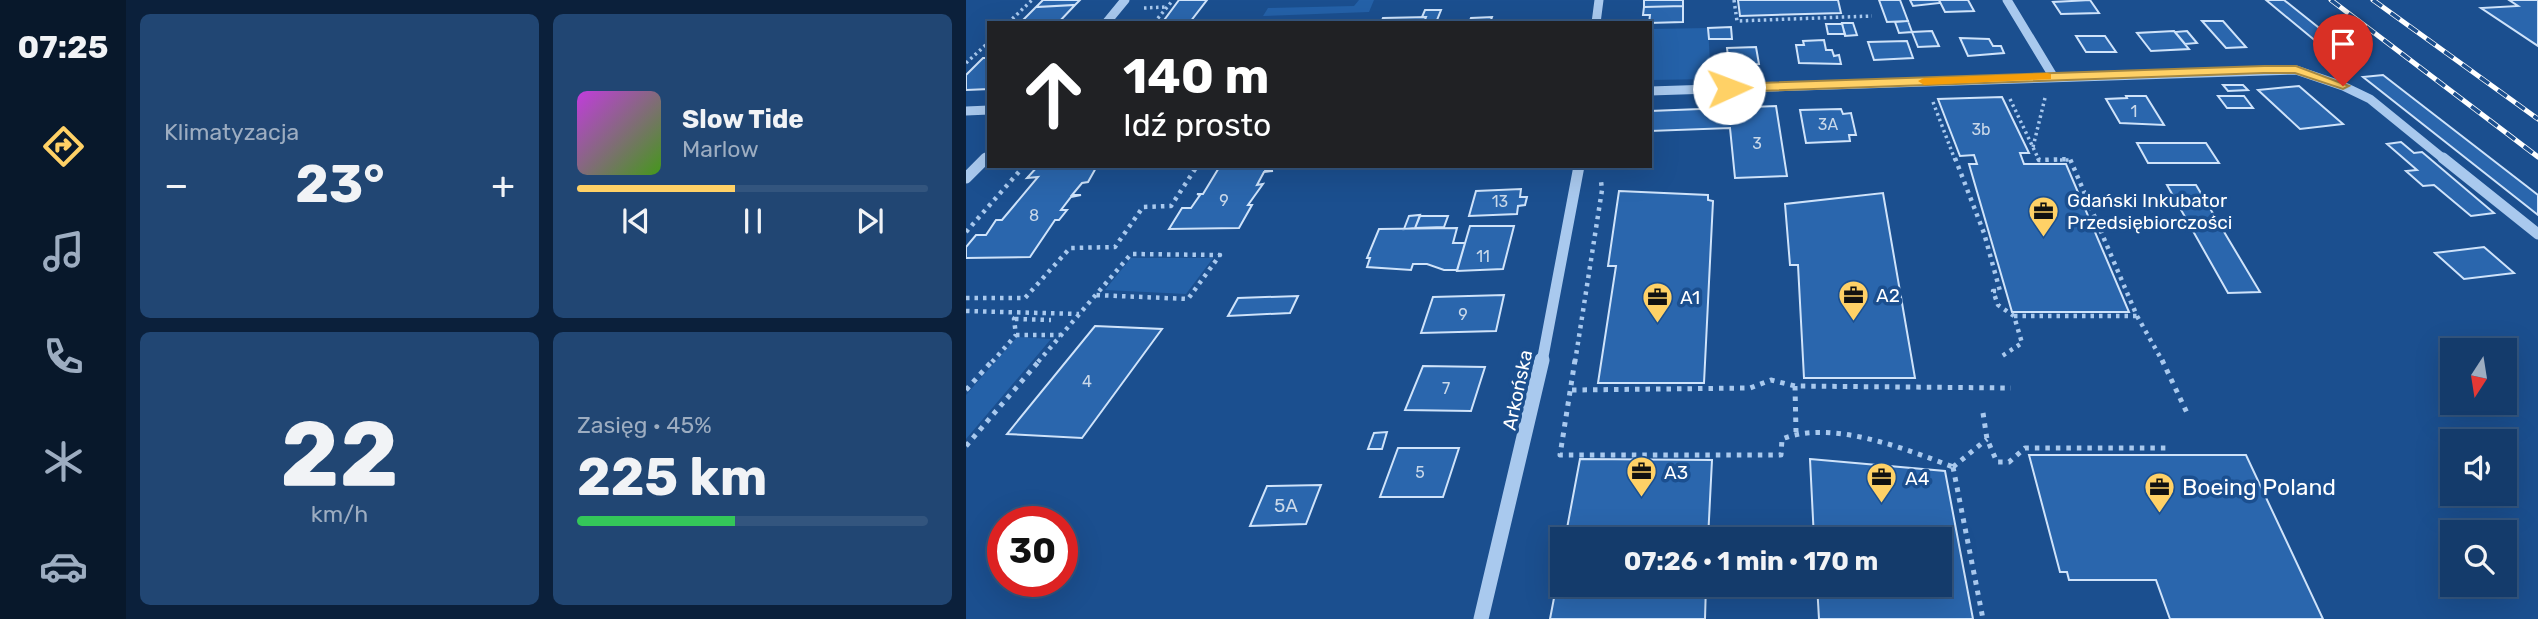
<!DOCTYPE html>
<html lang="pl">
<head>
<meta charset="utf-8">
<style>
  :root { --surface:#143b6b; --page:#214673; --text:#f1f3f6; --muted:#9dadc1; --line:#33557e; --accent:#ffd166 }
  body { margin:0; font-family:Rubik,sans-serif; background:var(--page); color:var(--text); height:100vh; display:flex; flex-direction:column; font-size:26px; white-space:nowrap }
  * { box-sizing:border-box; margin:0 }
  p { font-size:23px; color:var(--muted) }
  .icon { flex:none; width:38px; height:38px; fill:none; stroke:currentColor; stroke-width:2; stroke-linecap:round; stroke-linejoin:round }
  .map { position:relative; flex:1; overflow:hidden }
  .panel { display:flex; flex-direction:column; gap:14px; padding:14px; background:#0b203b; width:840px }
  .panel>* { flex:none }
  .top-card { position:absolute; left:21px; top:21px; width:665px; height:147px; border-radius:0px; box-shadow:0 7px 28px #0002,0 0 0 2px var(--line); background:#202124; color:#fff; overflow:hidden }
  .needle { width:46px; rotate:192deg }
  .tools { position:absolute; left:1474px; top:338px; display:grid; gap:14px }
  .tools a { display:grid; place-items:center; width:77px; height:77px; border-radius:0px; background:var(--surface); box-shadow:0 7px 28px #0002,0 0 0 2px var(--line); font-size:35px }
  .speed { position:absolute; left:21px; top:506px; display:flex; gap:14px; font-size:35px; font-weight:700; text-align:center }
  .speed>* { display:grid; place-content:center; width:91px; height:91px; border-radius:50%; background:var(--surface); box-shadow:0 7px 28px #0002,0 0 0 2px var(--line); line-height:1 }
  .speed .limit { border:10px solid #d22; background:#fff; color:#111 }
  .pin { position:absolute; display:grid; place-items:center; width:60px; height:60px; color:#fff; margin:-72px -30px; border-radius:50% 50% 50% 0; rotate:-45deg; box-shadow:0 0 7px #0007 }
  .pin .icon { rotate:45deg }
  .me { position:absolute; width:77px; margin:-38px; rotate:88deg; stroke-linejoin:round; filter:drop-shadow(0 0 5px #0008) }
  .turn { display:flex; align-items:center; gap:24px; height:147px; padding:0 21px; font-size:32px }
  .turn .icon { width:91px; height:91px; stroke-width:2.5 }
  .turn b { display:block; font-size:49px; line-height:60px }
  .big { font-size:52px; font-weight:700; line-height:1.1 }
  .panel .card { flex:1; display:flex; flex-direction:column; justify-content:center; gap:10px; min-width:0; padding:0 24px; border-radius:10px; background:var(--page) }
  .panel .dial { align-items:center; gap:0 }
  .dial b { font-size:91px; line-height:1 }
  .song { display:flex; align-items:center; gap:21px }
  .cover { width:84px; height:84px; border-radius:10px; background:linear-gradient(135deg,hsl(290 70% 55%),hsl(100 70% 35%)) }
  .played { height:7px; border-radius:4px; background:linear-gradient(90deg,var(--accent) 45%,var(--line) 45%) }
  .keys { display:flex; justify-content:space-around; direction:ltr }
  .heat { display:flex; justify-content:space-between; align-items:center; font-size:38px; direction:ltr }
  .charge { height:10px; border-radius:5px; background:linear-gradient(90deg,#34c759 45%,var(--line) 0) }
  .panel .tiles { flex:1; display:grid; gap:14px; grid-template-columns:repeat(2,1fr) }
  .trip { position:absolute; left:584px; top:527px; width:402px; height:70px; border-radius:0px; background:var(--surface); box-shadow:0 7px 28px #0002,0 0 0 2px var(--line); font-weight:700; line-height:70px; text-align:center }
  main { display:flex; flex:1; min-height:0 }
  .menu { display:flex; flex-direction:column; width:126px; justify-content:space-around; align-items:center; background:#08182b; color:var(--muted) }
  .menu .icon { width:49px; height:49px }
  .menu .active { color:var(--accent) }
  .menu b { font-size:32px; color:var(--text) }
  .map>svg:first-child { display:block }
</style>
</head>
<body>
<main>
<nav class="menu">
<b>07:25</b>
<svg class="icon active" aria-label="directions" viewBox="0 0 24 24"><path d="M12 3l9 9-9 9-9-9zM9 14v-3h6M13 9l2 2-2 2"/></svg>
<svg class="icon" aria-label="music" viewBox="0 0 24 24"><path d="M9 18V5l10-2v13"/><circle cx="6" cy="18" r="3"/><circle cx="16" cy="16" r="3"/></svg>
<svg class="icon" aria-label="phone" viewBox="0 0 24 24"><path d="M5 4h4l2 5-3 2q2 4 5 5l2-3 5 2v4C11 20 4 13 5 4z"/></svg>
<svg class="icon" aria-label="climate" viewBox="0 0 24 24"><path d="M12 3v18M4 7l16 10M4 17L20 7"/></svg>
<svg class="icon" aria-label="car" viewBox="0 0 24 24"><path d="M5 17H2v-5l4-1 3-4h7l3 4 3 1v5h-3M9 17h6M6 11h13"/><circle cx="7" cy="17" r="2"/><circle cx="17" cy="17" r="2"/></svg>
</nav>
<section class="panel">
<div class="tiles">
<div class="card"><p>Klimatyzacja</p>
<div class="heat"><a>−</a><b class="big">23°</b><a>+</a></div>
</div>
<div class="card">
<div class="song"><i class="cover"></i><div><b>Slow Tide</b><p>Marlow</p></div></div>
<div class="played"></div>
<div class="keys"><svg class="icon" aria-label="previous" viewBox="0 0 24 24"><path d="M18 5L8 12l10 7zM5 5v14"/></svg><svg class="icon" aria-label="pause" viewBox="0 0 24 24"><path d="M8 5v14M16 5v14"/></svg><svg class="icon" aria-label="next" viewBox="0 0 24 24"><path d="M6 5l10 7-10 7zM19 5v14"/></svg></div>
</div>
<div class="card dial"><b>22</b><p>km/h</p></div>
<div class="card"><p>Zasięg · 45%</p><b class="big">225 km</b><div class="charge"></div></div>
</div>
</section>
<div class="map">
<svg width="1572" height="619" viewBox="0 0 1572 619">
  <rect width="100%" height="100%" fill="#1b4f8f"/>
  <path fill="#2461a8" d="M393 0H408L403 12 297 16 302 8 388 6Z
    M742 28 745 79 684 80V29Z
    M165 258H247L220 294 139 290Z
    M51 337 85 339 0 439V395Z"/>
  <path fill="#2a66ad" stroke="#cfe3fa" stroke-width="2" d="M77 0H114L109 5 70 7Z
    M213 0H241L224 22 196 23Z
    M678 0H717V6L678 7Z
    M772 0H872L875 13 774 16Z
    M913 0H934L942 21 921 22Z
    M944 0H973L974 3 947 6Z
    M973 0H1002L1008 11 979 12Z
    M1124 0 1133 13 1095 14 1087 2Z
    M1300 0H1318L1387 55 1369 57Z
    M1543 0H1572V46L1515 8 1552 6Z
    M109 5 92 23H54L70 7Z
    M717 6V22L683 23 684 15H677L678 7Z
    M459 10H475L471 20H459L460 17H456Z
    M460 17 458 23H415L417 18Z
    M526 17 524 23H503L505 18Z
    M942 21 946 32 933 33 929 22Z
    M1236 21H1257L1280 47 1260 48Z
    M887 23 891 35 879 36 876 23Z
    M860 24H876L879 34H862Z
    M765 27 766 39H743L742 28Z
    M966 31 973 46 952 47 946 32Z
    M1208 31 1223 49 1185 51 1171 33Z
    M1221 31 1231 43 1219 44 1209 32Z
    M1110 36H1139L1150 52H1120Z
    M994 38 1023 39 1027 46H1035L1038 53 1002 56Z
    M858 40 860 50H866L868 56 873 55 875 64 833 63 830 45H838L837 41Z
    M941 41 947 58 908 60 902 42Z
    M790 47 793 64 763 65 761 48Z
    M17 58H23V89L0 90V75Z
    M1417 75 1572 195V215L1397 77Z
    M1257 85H1277L1282 90 1262 91Z
    M1333 86 1377 124 1334 129 1292 90Z
    M1160 96H1180L1198 125 1154 123 1140 99 1161 98Z
    M1252 96H1278L1287 108H1261Z
    M1036 97 1063 153H1054L1058 164H1100L1163 312H1046L1003 164H1011L1008 155 994 156 972 99Z
    M810 106 821 176 769 178 764 128 684 131V111Z
    M875 109 877 114 885 113 890 135H883L884 141 840 143 834 110Z
    M1435 142 1448 153 1456 152 1528 213 1505 216 1468 185 1457 186 1440 171 1451 170 1421 144Z
    M1171 143H1240L1253 163H1182Z
    M72 166H131L122 182 116 183 106 195H115L105 197 95 210H101L93 220H89L64 257 0 258V247L10 235H20L30 220H36L72 177 61 178Z
    M254 166H301L299 171H307L298 172 291 185 297 184 282 205H286L273 228 203 229 216 208H225L234 195 231 194H237Z
    M1201 185H1230L1294 292 1262 293Z
    M555 189 554 197H561L559 205 552 206 551 214 503 216 510 191Z
    M653 191 742 195V200L747 201 738 383H632L650 266H642Z
    M917 193 949 378H838L832 265H824L819 204Z
    M454 215 449 228 438 229 443 216Z
    M454 216H482L478 227 449 228Z
    M504 226H548L537 269 491 271Z
    M491 228 487 243H499L491 270H478L461 264H447L445 270 401 267 404 258H401L413 229Z
    M1518 247 1548 273 1498 279 1469 253Z
    M538 295 530 331 455 333 467 297Z
    M332 296 324 313 262 316 272 298Z
    M129 326 196 329 116 438 41 434Z
    M457 366 519 367 505 411 439 410Z
    M421 432 416 449H402L408 433Z
    M432 448H493L477 497H414Z
    M1063 455H1280L1357 619H1204L1190 580H1103L1101 572H1094Z
    M614 459 746 460 742 539H599Z
    M844 459 979 471 1007 619H853L851 584H975V539H848Z
    M355 485 340 524 284 526 301 486Z
    M597 551V584H740L739 619H584Z"/>
  <g fill="none" stroke-linecap="round" stroke-linejoin="round">
    <path stroke="#a9c9ee" stroke-width="3.5" stroke-dasharray="2.5 3.5" stroke-linecap="butt" d="M768 0 771 21 906 16
      M178 8 200 7
      M42 23 66 0
      M188 23 207 0
      M0 63 23 42
      M1044 99 1073 160
      M967 102 989 160
      M1067 147 1079 98
      M1088 160H1104"/>
    <path stroke="#a9c9ee" stroke-width="4.5" stroke-dasharray="3.5 5" stroke-linecap="butt" d="M989 158 1018 233 1034 291H1027L1032 305 1048 316 1056 343 1036 356
      M1072 158 1073 160 1104 159 1171 316 1197 362
      M0 232 58 166
      M0 298H59L104 248 149 247 177 207 205 206 231 166
      M0 311 113 314
      M1048 316H1171
      M49 319 85 320
      M50 335H94
      M26 362 50 335 48 319 52 313
      M72 362 165 254 254 255 222 299 130 295
      M609 362 636 190 635 181"/>
    <path stroke="#a9c9ee" stroke-width="5" stroke-dasharray="4.5 6" stroke-linecap="butt" d="M609 360 594 455H815L816 439C865 419 940 449 987 467
      M1196 360 1222 415
      M829 386 830 432
      M0 390 27 360
      M606 390 784 388 805 380 829 386 1045 388
      M1017 413 1021 439 1031 462H1043L1059 448H1200
      M0 446 74 360
      M987 467 1017 619
      M987 467 1021 439"/>
    <path stroke="#a9c9ee" stroke-width="9" d="M1041 0 1087 76
      M140 23 159 0
      M630 23 633 0
      M684 91 1330 70 1377 86 1404 99 1479 160
      M0 111 23 110
      M18 160 23 155"/>
    <path stroke="#a9c9ee" stroke-width="11" d="M1477 158 1572 234
      M0 178 20 158
      M576 362 613 166"/>
    <path stroke="#a9c9ee" stroke-width="15" d="M515 619 576 360"/>
    <defs>
      <path id="rail" d="M1365 0 1572 157
        M1407 0 1572 119"/>
    </defs>
    <use href="#rail" stroke="#fff" stroke-width="5"/>
    <use href="#rail" stroke="#1b4f8f" stroke-width="3.5" stroke-dasharray="11" stroke-linecap="butt"/>
  </g>
  <path fill="#ffd166" stroke="#a68842" stroke-width="2" d="M1298 66H1330L1383 86 1377 89 1329 73H1298L763 92 757 88 763 84Z"/>
  <path fill="#f59e0b" d="M1081 73 1085 74V79L958 85 952 81 958 78Z"/>
  <defs>
    <symbol id="office-pin" viewBox="-11 -11 22 30"><path d="M0 17L-7.5 6A9.5 9.5 0 1 1 7.5 6Z" fill="#ffd166" stroke="#1b4f8f"/><path d="M-6-3h4V-5.5h4V-3h4V5H-6ZM-1-4.5V-3h2v-1.5ZM-6 0V1H6V0Z" fill="#111"/></symbol>
  </defs>
  <g fill-rule="evenodd">
    <use href="#office-pin" x="1060" y="194" width="35" height="47"/>
    <use href="#office-pin" x="870" y="278" width="35" height="47"/>
    <use href="#office-pin" x="674" y="280" width="35" height="47"/>
    <use href="#office-pin" x="658" y="454" width="35" height="47"/>
    <use href="#office-pin" x="898" y="460" width="35" height="47"/>
    <use href="#office-pin" x="1176" y="470" width="35" height="47"/>
  </g>
  <g text-anchor="middle" stroke-width="7" stroke-linejoin="round" paint-order="stroke">
    <g font-size="16" fill="#cad9ea">
      <text x="1168" y="117">1</text>
      <text x="862" y="130">3A</text>
      <text x="1015" y="135">3b</text>
      <text x="791" y="149">3</text>
      <text x="258" y="206">9</text>
      <text x="534" y="207">13</text>
      <text x="68" y="221">8</text>
      <text x="517" y="262">11</text>
      <text x="497" y="320">9</text>
      <text x="121" y="387">4</text>
      <text x="480" y="394">7</text>
      <text x="454" y="478">5</text>
    </g>
    <g font-size="19" fill="#fff" stroke="#1b4f8f" text-anchor="start">
      <text x="1101" y="207">Gdański Inkubator<tspan x="1101" dy="22">Przedsiębiorczości</tspan></text>
      <text x="910" y="302">A2</text>
      <text x="714" y="304">A1</text>
      <text x="698" y="479">A3</text>
      <text x="939" y="485">A4</text>
    </g>
    <g font-size="19" fill="#fff" stroke="#1b4f8f">
      <text transform="translate(551 390) rotate(-78)" y="7">Arkońska</text>
    </g>
    <g font-size="19" fill="#cad9ea">
      <text x="320" y="512">5A</text>
    </g>
    <g font-size="23" fill="#fff" stroke="#1b4f8f" text-anchor="start">
      <text x="1216" y="495">Boeing Poland</text>
    </g>
  </g>
</svg>
<div class="tools">
<a><svg class="needle" viewBox="-14 -14 28 28"><path d="M0-13l5 13h-10z" fill="#e53935"/><path d="M0 13l5-13h-10z" fill="#9dadc1"/></svg></a>
<a><svg class="icon" aria-label="sound" viewBox="0 0 24 24"><path d="M4 9h4l5-4v14l-5-4H4zM17 9q2 3 0 6"/></svg></a>
<a><svg class="icon" aria-label="search" viewBox="0 0 24 24"><circle cx="10" cy="10" r="6"/><path d="M15 15l6 6"/></svg></a>
</div>
<div class="speed"><div class="limit">30</div></div>
<div class="pin" style="left:1377px;top:86px;background:#d93025"><svg class="icon" aria-label="arrive" viewBox="0 0 24 24"><path d="M6 21V4h12l-3 4 3 4H6"/></svg></div>
<svg class="me" style="left:763px;top:88px" viewBox="-20 -20 40 40"><circle r="19" fill="#fff"/><path d="M0-13L10 11 0 6-10 11z" fill="#ffd166"/></svg>
<div class="trip">07:26 · 1 min · 170 m</div>
<div class="top-card">
<div class="turn"><svg class="icon" aria-label="ahead" viewBox="0 0 24 24"><path d="M12 20V5M6 11l6-6 6 6"/></svg><div><b>140 m</b>Idź prosto</div></div>
</div>
</div>
</main>
</body>
</html>
